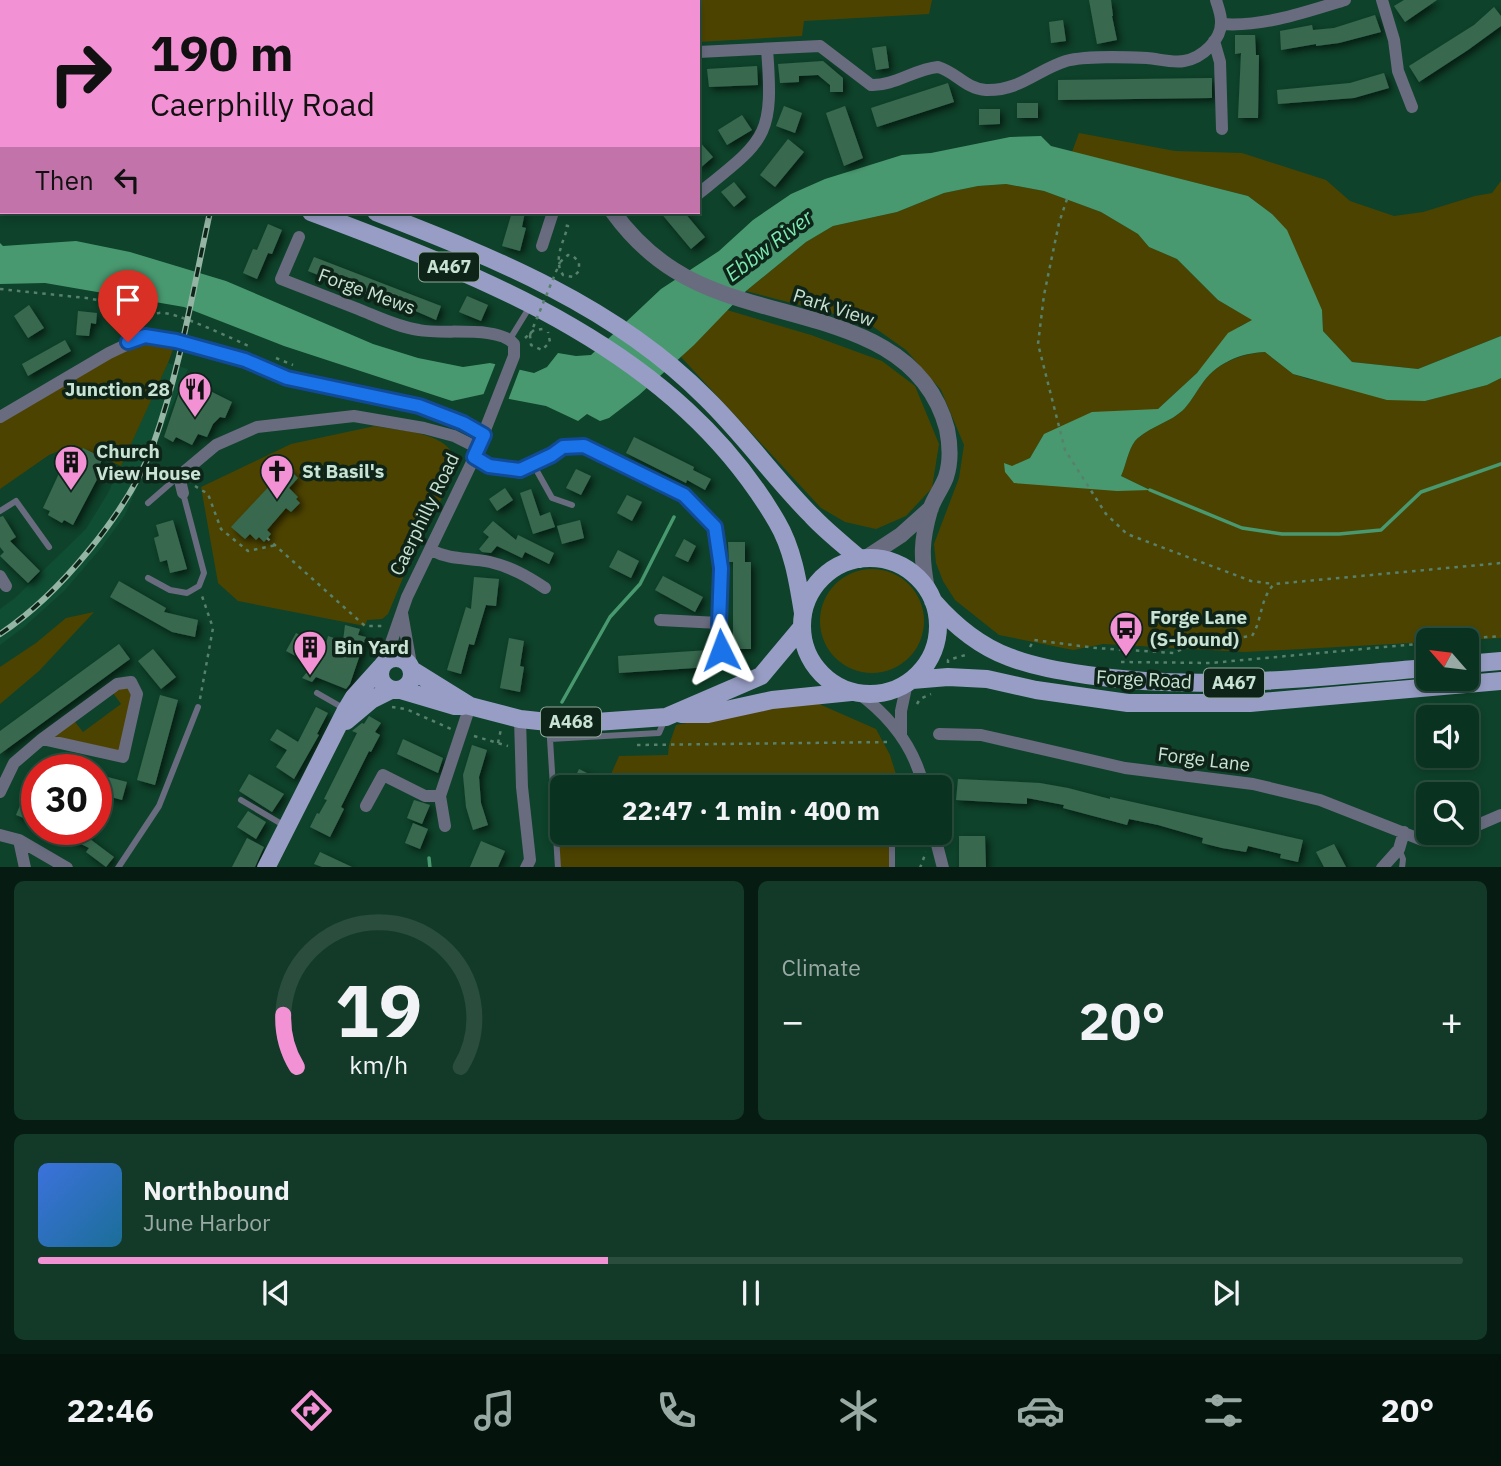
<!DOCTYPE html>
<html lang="en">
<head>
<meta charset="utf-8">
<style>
  :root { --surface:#0a3220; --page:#133a29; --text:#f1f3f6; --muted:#99aaa5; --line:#2a4d3e; --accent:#f391d5 }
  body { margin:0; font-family:"IBM Plex Sans",sans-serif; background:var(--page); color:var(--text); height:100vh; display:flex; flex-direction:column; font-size:26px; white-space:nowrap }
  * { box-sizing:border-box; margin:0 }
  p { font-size:23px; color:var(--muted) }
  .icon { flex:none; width:38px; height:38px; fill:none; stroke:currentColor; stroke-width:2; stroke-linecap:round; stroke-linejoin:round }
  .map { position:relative; height:867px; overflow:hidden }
  .sheet { display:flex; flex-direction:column; gap:14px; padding:14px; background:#061c12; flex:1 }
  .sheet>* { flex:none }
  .guide { position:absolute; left:0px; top:0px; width:700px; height:214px; box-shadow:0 4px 10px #0003,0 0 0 2px var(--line); background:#f391d5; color:#111; overflow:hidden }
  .needle { width:46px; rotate:298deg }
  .buttons { position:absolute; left:1416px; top:628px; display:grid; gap:14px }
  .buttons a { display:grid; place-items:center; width:63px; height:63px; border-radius:10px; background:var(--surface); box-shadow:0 4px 10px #0003,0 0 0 2px var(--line); font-size:35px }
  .speed { position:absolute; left:21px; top:754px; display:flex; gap:14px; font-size:35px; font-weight:700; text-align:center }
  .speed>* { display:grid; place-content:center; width:91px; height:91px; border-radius:50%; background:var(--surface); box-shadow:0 4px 10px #0003,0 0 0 2px var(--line); line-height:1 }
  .speed .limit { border:10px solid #d22; background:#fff; color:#111 }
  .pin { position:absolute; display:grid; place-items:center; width:60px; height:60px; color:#fff; margin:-72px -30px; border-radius:50% 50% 50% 0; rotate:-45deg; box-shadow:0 0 7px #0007 }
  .pin .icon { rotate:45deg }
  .me { position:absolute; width:77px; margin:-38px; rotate:357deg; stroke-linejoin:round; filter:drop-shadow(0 0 5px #0008) }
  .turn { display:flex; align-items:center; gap:24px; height:147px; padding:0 35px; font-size:32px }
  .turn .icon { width:91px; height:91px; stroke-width:2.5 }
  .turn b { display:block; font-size:49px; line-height:60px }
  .then { display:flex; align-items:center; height:66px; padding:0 35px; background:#0003; gap:14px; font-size:26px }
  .big { font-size:52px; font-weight:700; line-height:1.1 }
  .sheet .widget { flex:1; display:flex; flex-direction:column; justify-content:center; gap:10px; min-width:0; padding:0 24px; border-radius:10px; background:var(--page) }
  .sheet .dial { align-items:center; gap:0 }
  .dial svg { height:182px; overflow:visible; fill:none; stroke:var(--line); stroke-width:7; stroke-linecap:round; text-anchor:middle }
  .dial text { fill:var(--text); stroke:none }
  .song { display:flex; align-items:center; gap:21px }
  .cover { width:84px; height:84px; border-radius:10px; background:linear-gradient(135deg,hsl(220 70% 55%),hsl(200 70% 35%)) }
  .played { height:7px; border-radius:4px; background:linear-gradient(90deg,var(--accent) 40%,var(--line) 40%) }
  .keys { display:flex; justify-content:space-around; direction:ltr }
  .heat { display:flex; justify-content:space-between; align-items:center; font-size:38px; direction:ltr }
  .sheet .tiles { flex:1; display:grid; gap:14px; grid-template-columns:1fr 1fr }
  .widget:last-child { grid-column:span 2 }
  .trip { position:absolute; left:550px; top:775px; width:402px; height:70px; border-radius:10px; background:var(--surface); box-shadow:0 4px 10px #0003,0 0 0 2px var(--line); font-weight:700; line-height:70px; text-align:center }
  .tabs { display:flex; height:112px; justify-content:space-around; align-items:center; background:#04140d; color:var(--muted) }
  .tabs .icon { width:49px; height:49px }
  .tabs .current { color:var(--accent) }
  .tabs b { font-size:32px; color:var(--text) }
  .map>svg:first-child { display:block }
</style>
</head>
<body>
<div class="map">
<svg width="1501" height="868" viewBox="0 0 1501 868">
  <defs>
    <filter id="shadow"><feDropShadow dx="3.5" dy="3.5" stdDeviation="3.5" flood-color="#0009"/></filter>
  </defs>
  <rect width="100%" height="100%" fill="#0e422a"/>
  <path fill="#0f4e33" d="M168 363 188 369 125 515 100 549 65 590 24 627 0 645V609L15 598 86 529 108 493Z"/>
  <path fill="#4d4300" d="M605 0H932L929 14 804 21 802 36 698 42V2H605Z
    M1079 133 1175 151 1242 153 1326 180 1350 201 1394 216 1423 212 1475 196 1492 193 1501 181V336L1418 369 1352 362 1323 331 1322 310 1272 214 1248 196 1072 152Z
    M1006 184 1044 191 1101 212 1138 234 1149 247 1177 259 1218 300 1253 320 1240 326 1197 373 1158 409 1044 434 1030 458 1011 467 1005 463V472L1085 488 1148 489 1121 476C1126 465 1128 450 1135 441 1149 426 1171 423 1185 408 1192 400 1197 390 1204 381 1219 362 1241 354 1265 352L1293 374 1308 379 1425 401 1487 385 1501 378V638L1245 652 1103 644 1073 650 999 635 955 600 943 581 936 563 934 544 959 478 964 445 941 390 906 350 868 323 746 291 806 242 833 226 897 212 944 193 978 186Z
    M727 310 811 335 882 361 915 386 939 444 932 488 906 516 876 529 845 522 821 508 681 357Z
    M176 341 168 363 121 466 74 445 49 455 0 489V417L128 342Z
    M375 426C395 430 438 432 450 450 463 470 421 538 411 559 403 577 396 595 388 614L382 619 367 620 365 626 238 601 218 583 201 487 291 444Z
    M820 621a52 52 0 1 1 104 0a52 52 0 1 1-104 0Z
    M94 612 39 671 0 704V667L36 643 66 618Z
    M131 682 137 694 123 757 42 739 72 718 83 732 121 704 110 689Z
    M819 704 876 729 890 755 900 787 605 788 619 756 668 755 669 745 676 725 755 710Z
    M562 807V833H898L892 840V867H558L554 808Z"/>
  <path fill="#499970" d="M1041 136 1051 146 1248 196 1272 214 1287 230 1322 310 1323 331 1352 362 1418 369 1501 336V378L1487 385 1425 401 1387 400 1293 374 1265 352C1241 353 1219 362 1204 381 1197 390 1192 400 1185 408 1171 423 1149 426 1135 441 1128 450 1126 465 1121 476L1150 490 1117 491 1014 483 1005 472 1004 463 1012 466 1030 458 1044 434 1092 412 1158 409 1197 373 1228 333 1252 320 1218 300 1177 259 1149 247 1138 234 1101 212 1044 191 1006 184 978 186 944 193 897 212 833 226 806 242 746 291 694 345 639 395 609 418 600 421 587 414 578 421 546 406 484 394 452 401 284 346 184 307 45 283 0 284V243L3 246 76 241 130 252 226 281 373 344 418 358 463 367 490 363 534 373 547 367 558 353 576 356 591 355 661 289 719 251 753 220 791 194 825 179 902 155 931 153 1010 137Z"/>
  <path fill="#0e422a" d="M497 360 521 366 507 403 482 398Z"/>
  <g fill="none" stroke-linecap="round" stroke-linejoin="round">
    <path stroke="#499970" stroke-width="3.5" d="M1150 490 1242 528 1282 534H1339L1381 530 1421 492 1501 464
      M562 702 610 617 640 584 674 517
      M429 858 430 868"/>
  </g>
  <path fill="#38694f" filter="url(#shadow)" d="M1089 0H1111L1113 16H1112L1117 40 1097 44Z
    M1404 0H1437L1405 22 1394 6Z
    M1494 7 1501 16V26L1468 50 1419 82 1409 66 1474 25Z
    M1375 15 1381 32 1339 43 1316 46V44L1281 50 1280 31 1312 25 1313 30 1334 28Z
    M1063 20 1066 41 1051 43 1049 22Z
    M1235 35H1255L1256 55H1259L1258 118H1238L1241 53 1235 54Z
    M886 46 889 68 876 70 872 48Z
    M823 61 843 78V92H830V85L818 75 799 76V82L780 83 778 64Z
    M757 66 758 85 709 87 707 69Z
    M1384 73 1389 88 1354 98 1278 104 1277 90 1350 83Z
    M1212 78V98L1058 100V80Z
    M948 83 954 102 877 127 871 108Z
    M1017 103H1038V118H1017Z
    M784 106 802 113 795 133 776 126Z
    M845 106 863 158 844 166 826 113Z
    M979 109H1000V124L979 125Z
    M742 115 752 130 727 145 718 130Z
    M788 139 804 152 775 187 760 175Z
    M698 140 713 157 698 170Z
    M734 182 746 197 734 207 721 192Z
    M512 212H525L522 227 526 228 520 251 502 246Z
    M660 212H684L705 237 691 249Z
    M268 224 282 230 272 254 268 253 257 279 243 273 253 249 257 250Z
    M314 257 441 306 436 320 404 306 403 309 308 271Z
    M467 296 488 305 481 321 459 312Z
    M29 305 44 328 28 338 14 316Z
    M78 311 97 313 96 324 91 323 89 336 76 335Z
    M65 340 71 351 28 376 22 364Z
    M184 378 232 402 225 418 220 417 213 424 207 437 198 434 192 445 176 437 173 442 164 437Z
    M634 437 694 467 693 470 711 479 705 490 687 480 686 483 626 453Z
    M83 448 103 458 99 466 103 468 73 525 64 520 62 523 48 515 50 511 43 508 62 467 64 468 73 451 79 454Z
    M280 461 298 478 289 488 298 497 296 499 300 503 291 512 286 508 267 530 271 534 264 542 259 537 256 540 250 534 245 539 231 527 275 480 268 474Z
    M576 469 591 476 581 495 566 488Z
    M505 488 513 500 497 511 489 499Z
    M531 489 540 516 550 512 555 527 533 534 520 493Z
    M627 495 642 502 632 521 617 513Z
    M3 516 16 537 10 541 40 571 28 583 0 556 4 552 0 547V517Z
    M173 520 187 569 170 573 167 560 160 562 154 538 159 536 156 525Z
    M580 520 584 538 562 544 557 526Z
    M493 521 516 540 518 535 554 553 549 564 525 552 522 558 497 546 491 553 482 552 479 549 489 537 483 532Z
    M684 539 696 546 688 562 675 556Z
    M728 542H745V562H751V649H733V562H729Z
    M618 550 639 561 631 578 609 567Z
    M663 576 703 597 695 612 655 590Z
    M474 577 499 579 496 606 486 605 474 645 469 644 461 674 447 670 466 607 471 609Z
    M119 581 166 608 164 612 198 620 195 637 172 632 110 597Z
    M345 625 360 629 358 635 366 637 350 684 346 689 316 677 312 682 302 678 313 665 286 651 296 633 325 648 328 636 343 641Z
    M509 638 524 641 520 666 524 667 520 692 500 688Z
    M119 644 130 659 0 754V731Z
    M153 649 176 677 161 689 138 661Z
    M709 650 710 667 619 673 618 656Z
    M160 695 178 700 155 785 137 780Z
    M316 707 328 713 317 734 319 735 294 779 276 767 287 750 270 740 277 729 298 742Z
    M369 716 381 723 375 732 380 735 371 752 369 751 341 807 344 809 330 837 310 827 317 813 319 814 327 800 324 799 357 733 352 731 362 723 364 724Z
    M403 739 443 758 438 773 397 754Z
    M472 745 487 750 479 777 481 803 488 825 473 830 466 807 463 775Z
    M579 769 599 779 595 788H579L572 784Z
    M96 774 127 782 122 800 96 793Z
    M249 774 284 794 272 812 239 791Z
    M958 779 1040 783 1068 788 1110 799V797L1303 840 1298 862 1280 858 1281 854 1248 846 1246 852 1222 848 1202 843 1203 838 1158 825 1129 819 1127 825 1063 808 1064 805 1027 798V804L956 800Z
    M414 800 430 805 422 824 407 818Z
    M21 803 37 809V823L16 815Z
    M248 811 266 822 256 839 237 827Z
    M413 823 428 829 420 849 405 843Z
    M53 830H78L114 857 106 867 86 852 89 848Z
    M959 836H985L986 867H959Z
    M247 838 264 847 255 867H232Z
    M481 841 505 851 498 867H470Z
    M1334 844 1346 867H1324L1316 852Z
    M320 852 352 867H322L314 864Z"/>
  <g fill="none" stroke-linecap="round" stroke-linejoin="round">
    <path stroke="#57816c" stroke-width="2.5" stroke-dasharray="3.5 5" stroke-linecap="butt" d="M1067 199 1059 223 1044 295 1038 344 1065 450 1106 514 1127 534 1251 581 1274 584
      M560 262 568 255 573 256 579 262V271L573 277 563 275C553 260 563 243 568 226L563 225
      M0 289 86 298 160 311
      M120 333C132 323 142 315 159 313 173 310 235 340 251 347
      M530 335 531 345 542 350 550 342 548 332
      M525 338 534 330 543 329
      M276 358 293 365
      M195 486 208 494 221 529 248 551 276 545
      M267 538 365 626H383
      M1450 640 1501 636
      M1030 647 1034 640 1096 648 1174 653 1195 643 1252 636C1263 618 1259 601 1274 584L1501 563
      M1121 662 1211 663 1428 643
      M948 663V660L969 654
      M200 699 213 628 202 596
      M917 704 920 699 931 694
      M392 707 406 709 451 729
      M474 736 508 746
      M498 743 501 729
      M637 745 889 742
      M920 868 926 852"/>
    <path stroke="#696b7f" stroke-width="6" d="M500 2V0
      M510 339 529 308
      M533 464 552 498 572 505
      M148 503 179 476
      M0 511 16 501 49 547
      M148 578 170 590 187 593 199 586 204 573 183 493
      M317 693 345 709
      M549 723 558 868
      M550 739 659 733 665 719
      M241 800 285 826
      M1399 849 1403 859 1402 868
      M118 868 159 806 198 707
      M892 868V839L898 833"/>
    <path stroke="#696b7f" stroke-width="12" d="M1382 0 1394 40 1398 71 1412 107
      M132 2 133 0
      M432 2 433 0
      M0 4 2 6
      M1222 24C1263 27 1306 12 1345 0
      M1214 41 1220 62 1222 129
      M698 52 820 46 871 85C894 86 915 69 938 67 956 72 966 89 986 90 1020 91 1037 70 1066 61 1084 56 1127 57 1147 58 1159 59 1172 63 1184 61 1202 58 1222 40 1221 21 1221 14 1218 7 1216 0
      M698 194C766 139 774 138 767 49
      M299 237 281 279C307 289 332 299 358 309 378 317 398 327 419 330 443 335 498 325 514 344V356L474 458 407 597 384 663
      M542 246 553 212
      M0 417 109 353 145 336 176 341 245 360 287 378 419 406 463 423 484 435
      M474 458 489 465 520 470 552 455 563 447 584 446 684 495 715 527 721 568 719 623 721 650
      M183 493 179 476 216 445 257 427 354 416 424 428 454 436 478 448
      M431 550C452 561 468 557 490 562 511 567 527 576 545 588
      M0 576 6 586
      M402 613 412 670
      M660 620 719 623
      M858 693C891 717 915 749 924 788
      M520 719 522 787 530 860 526 868
      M939 734 981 735 1125 768 1253 784 1320 800 1422 840 1445 838 1458 833
      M901 736V711L907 683
      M0 792 14 763 42 739 117 684 131 682 137 694 123 757 42 739
      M366 806 383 775 425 796H440
      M445 826 440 796 470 706
      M1466 830 1501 815
      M934 833 943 868
      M0 835 19 840 67 868
      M19 840 25 868
      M1382 868 1399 849 1404 832"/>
    <path stroke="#696b7f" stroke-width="16" d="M590 2V0
      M613 212C629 234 650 255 674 270 762 327 915 308 947 429 950 444 951 462 946 477 942 488 934 498 930 510 921 541 921 558 927 589
      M866 558 901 535 931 508"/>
    <path stroke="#989dc5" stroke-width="18" d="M0 109H2
      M0 132 2 133
      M311 212C487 278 677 350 777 522 793 549 798 582 803 613
      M376 212C494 258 615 306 706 398 744 435 775 479 812 516 827 532 844 545 860 559
      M802 626a68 68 0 1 1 136 0a68 68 0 1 1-136 0Z
      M933 601C954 625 979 646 1009 657 1035 667 1061 671 1087 675 1201 692 1314 677 1428 668
      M380 674a16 16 0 1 1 32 0a16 16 0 1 1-32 0Z
      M1466 664 1501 661
      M412 670 470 706 520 719 548 722H596L666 717 761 676 802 627
      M912 680 948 677 987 679 1036 690 1128 703H1250L1501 681
      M401 690 455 706H463
      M681 714H708L772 700 851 692
      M346 721 371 700 391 690
      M266 868 345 712 354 697 381 667"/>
    <defs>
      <path id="rail" d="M257 2 258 0
        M0 634C58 596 129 511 153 445 180 370 193 290 210 212"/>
    </defs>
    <use href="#rail" stroke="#94b5a4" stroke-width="6"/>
    <use href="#rail" stroke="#0f2419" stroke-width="3.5" stroke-dasharray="10" stroke-linecap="butt"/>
    <path stroke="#57816c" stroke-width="2.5" stroke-dasharray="3.5 5" stroke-linecap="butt" d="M530 335 560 262"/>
  </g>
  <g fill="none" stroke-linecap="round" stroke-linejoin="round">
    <defs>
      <path id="route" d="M128 342 145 336 176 341 245 360 287 378 419 406 463 423 484 435 474 457 489 466 520 470 552 455 563 447 584 446 684 495 715 527 721 568 719 624 721 650"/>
    </defs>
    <use href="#route" stroke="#114b97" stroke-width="18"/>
    <use href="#route" stroke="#1a73e8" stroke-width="12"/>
  </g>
  <defs>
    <symbol id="restaurant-pin" viewBox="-11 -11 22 30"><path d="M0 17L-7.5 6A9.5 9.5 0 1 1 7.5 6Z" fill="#f391d5" stroke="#0f2419"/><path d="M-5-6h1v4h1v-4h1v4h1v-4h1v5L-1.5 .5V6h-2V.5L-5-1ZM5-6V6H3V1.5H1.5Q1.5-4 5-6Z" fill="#111"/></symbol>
    <symbol id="building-pin" viewBox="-11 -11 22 30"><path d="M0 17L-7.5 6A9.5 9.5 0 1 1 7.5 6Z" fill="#f391d5" stroke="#0f2419"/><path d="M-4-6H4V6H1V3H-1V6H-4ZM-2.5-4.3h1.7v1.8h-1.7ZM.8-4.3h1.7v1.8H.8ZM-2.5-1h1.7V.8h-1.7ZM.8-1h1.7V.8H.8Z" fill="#111"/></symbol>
    <symbol id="church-pin" viewBox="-11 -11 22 30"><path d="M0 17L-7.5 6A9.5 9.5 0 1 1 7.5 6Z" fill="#f391d5" stroke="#0f2419"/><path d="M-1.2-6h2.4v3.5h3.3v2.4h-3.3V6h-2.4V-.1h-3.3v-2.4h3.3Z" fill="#111"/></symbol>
    <symbol id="bus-pin" viewBox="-11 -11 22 30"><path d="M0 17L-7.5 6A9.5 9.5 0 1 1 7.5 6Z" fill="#f391d5" stroke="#0f2419"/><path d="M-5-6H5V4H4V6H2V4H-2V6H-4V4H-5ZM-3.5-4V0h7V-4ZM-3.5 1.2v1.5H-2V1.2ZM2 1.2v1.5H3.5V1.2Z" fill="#111"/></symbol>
  </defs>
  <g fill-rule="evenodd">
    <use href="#restaurant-pin" x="176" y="370" width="38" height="52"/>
    <use href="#building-pin" x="52" y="443" width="38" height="52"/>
    <use href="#church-pin" x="258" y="452" width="38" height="52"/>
    <use href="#bus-pin" x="1107" y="609" width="38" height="52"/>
    <use href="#building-pin" x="291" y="628" width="38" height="52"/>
  </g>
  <g text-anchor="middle" stroke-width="7" stroke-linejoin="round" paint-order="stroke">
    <g fill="#0f2419" stroke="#90a99b" stroke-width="2">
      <rect x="419" y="252.5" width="60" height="29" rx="5"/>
      <rect x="1204" y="668.5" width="60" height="29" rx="5"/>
      <rect x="541" y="707.5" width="60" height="29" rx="5"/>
    </g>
    <g font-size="18" font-weight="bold" fill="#c8e2d3">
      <text x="449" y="273">A467</text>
      <text x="1234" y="689">A467</text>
      <text x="571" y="728">A468</text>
    </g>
    <g font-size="19" fill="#c8e2d3" stroke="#0f2419">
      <text transform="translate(367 291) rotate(20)" y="7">Forge Mews</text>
      <text transform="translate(834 307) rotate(18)" y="7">Park View</text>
      <text transform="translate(424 514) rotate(-64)" y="7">Caerphilly Road</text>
      <text transform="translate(1144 679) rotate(3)" y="7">Forge Road</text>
      <text transform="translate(1204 759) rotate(7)" y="7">Forge Lane</text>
    </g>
    <g font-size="19" font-weight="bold" fill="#c8e2d3" stroke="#0f2419" text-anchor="start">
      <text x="170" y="396" text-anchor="end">Junction 28</text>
      <text x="96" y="458">Church<tspan x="96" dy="22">View House</tspan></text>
      <text x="302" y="478">St Basil's</text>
      <text x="1150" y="624">Forge Lane<tspan x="1150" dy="22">(S-bound)</tspan></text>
      <text x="334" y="654">Bin Yard</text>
    </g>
    <g font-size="21" font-style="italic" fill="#7beab1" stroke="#0f2419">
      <text transform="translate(769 246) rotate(-37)" y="7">Ebbw River</text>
    </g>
  </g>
</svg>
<div class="buttons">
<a><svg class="needle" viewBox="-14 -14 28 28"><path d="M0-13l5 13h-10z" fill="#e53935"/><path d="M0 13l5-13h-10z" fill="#99aaa5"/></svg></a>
<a><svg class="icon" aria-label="sound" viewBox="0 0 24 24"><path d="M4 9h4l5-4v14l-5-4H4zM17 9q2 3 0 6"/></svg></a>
<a><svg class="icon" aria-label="search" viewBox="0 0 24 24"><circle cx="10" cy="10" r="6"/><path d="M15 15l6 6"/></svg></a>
</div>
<div class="speed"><div class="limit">30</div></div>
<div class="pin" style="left:128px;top:342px;background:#d93025"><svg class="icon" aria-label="arrive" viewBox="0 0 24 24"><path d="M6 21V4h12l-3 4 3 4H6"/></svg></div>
<svg class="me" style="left:721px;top:650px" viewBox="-20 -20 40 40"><path d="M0-17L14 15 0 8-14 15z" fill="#1a73e8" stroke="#fff" stroke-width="4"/></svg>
<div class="trip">22:47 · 1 min · 400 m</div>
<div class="guide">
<div class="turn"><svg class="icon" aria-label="right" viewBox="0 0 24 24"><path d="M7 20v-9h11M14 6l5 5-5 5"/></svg><div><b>190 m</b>Caerphilly Road</div></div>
<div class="then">Then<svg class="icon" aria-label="left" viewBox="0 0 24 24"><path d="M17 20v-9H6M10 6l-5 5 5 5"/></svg></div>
</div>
</div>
<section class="sheet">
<div class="tiles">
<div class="widget dial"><svg viewBox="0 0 100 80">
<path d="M14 69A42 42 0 1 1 86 69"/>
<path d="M14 69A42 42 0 0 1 8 46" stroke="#f391d5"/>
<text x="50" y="56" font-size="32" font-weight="700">19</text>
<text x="50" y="72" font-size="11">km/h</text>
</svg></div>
<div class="widget"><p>Climate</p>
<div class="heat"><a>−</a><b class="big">20°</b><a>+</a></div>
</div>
<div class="widget">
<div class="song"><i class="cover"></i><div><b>Northbound</b><p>June Harbor</p></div></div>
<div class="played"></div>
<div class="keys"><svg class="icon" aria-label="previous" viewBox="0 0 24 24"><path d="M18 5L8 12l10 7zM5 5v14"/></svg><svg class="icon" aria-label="pause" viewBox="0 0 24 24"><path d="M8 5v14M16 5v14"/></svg><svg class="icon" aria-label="next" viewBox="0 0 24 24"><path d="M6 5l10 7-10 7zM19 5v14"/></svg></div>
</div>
</div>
</section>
<nav class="tabs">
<b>22:46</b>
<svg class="icon current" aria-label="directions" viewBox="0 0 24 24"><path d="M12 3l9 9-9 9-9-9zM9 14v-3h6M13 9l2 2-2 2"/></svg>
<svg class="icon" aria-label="music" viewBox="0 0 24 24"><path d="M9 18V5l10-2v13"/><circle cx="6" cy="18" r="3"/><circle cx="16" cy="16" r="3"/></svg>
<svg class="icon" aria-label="phone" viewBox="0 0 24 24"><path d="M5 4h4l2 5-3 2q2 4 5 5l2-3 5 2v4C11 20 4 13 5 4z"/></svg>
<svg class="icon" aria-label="climate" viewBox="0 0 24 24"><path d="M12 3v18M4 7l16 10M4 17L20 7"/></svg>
<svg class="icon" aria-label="car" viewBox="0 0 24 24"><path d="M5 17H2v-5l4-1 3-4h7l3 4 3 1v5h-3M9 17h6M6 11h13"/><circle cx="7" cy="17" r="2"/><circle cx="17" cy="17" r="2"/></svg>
<svg class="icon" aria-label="filters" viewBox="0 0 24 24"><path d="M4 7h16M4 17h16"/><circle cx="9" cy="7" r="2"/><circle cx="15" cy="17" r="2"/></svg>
<b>20°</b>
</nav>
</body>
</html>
